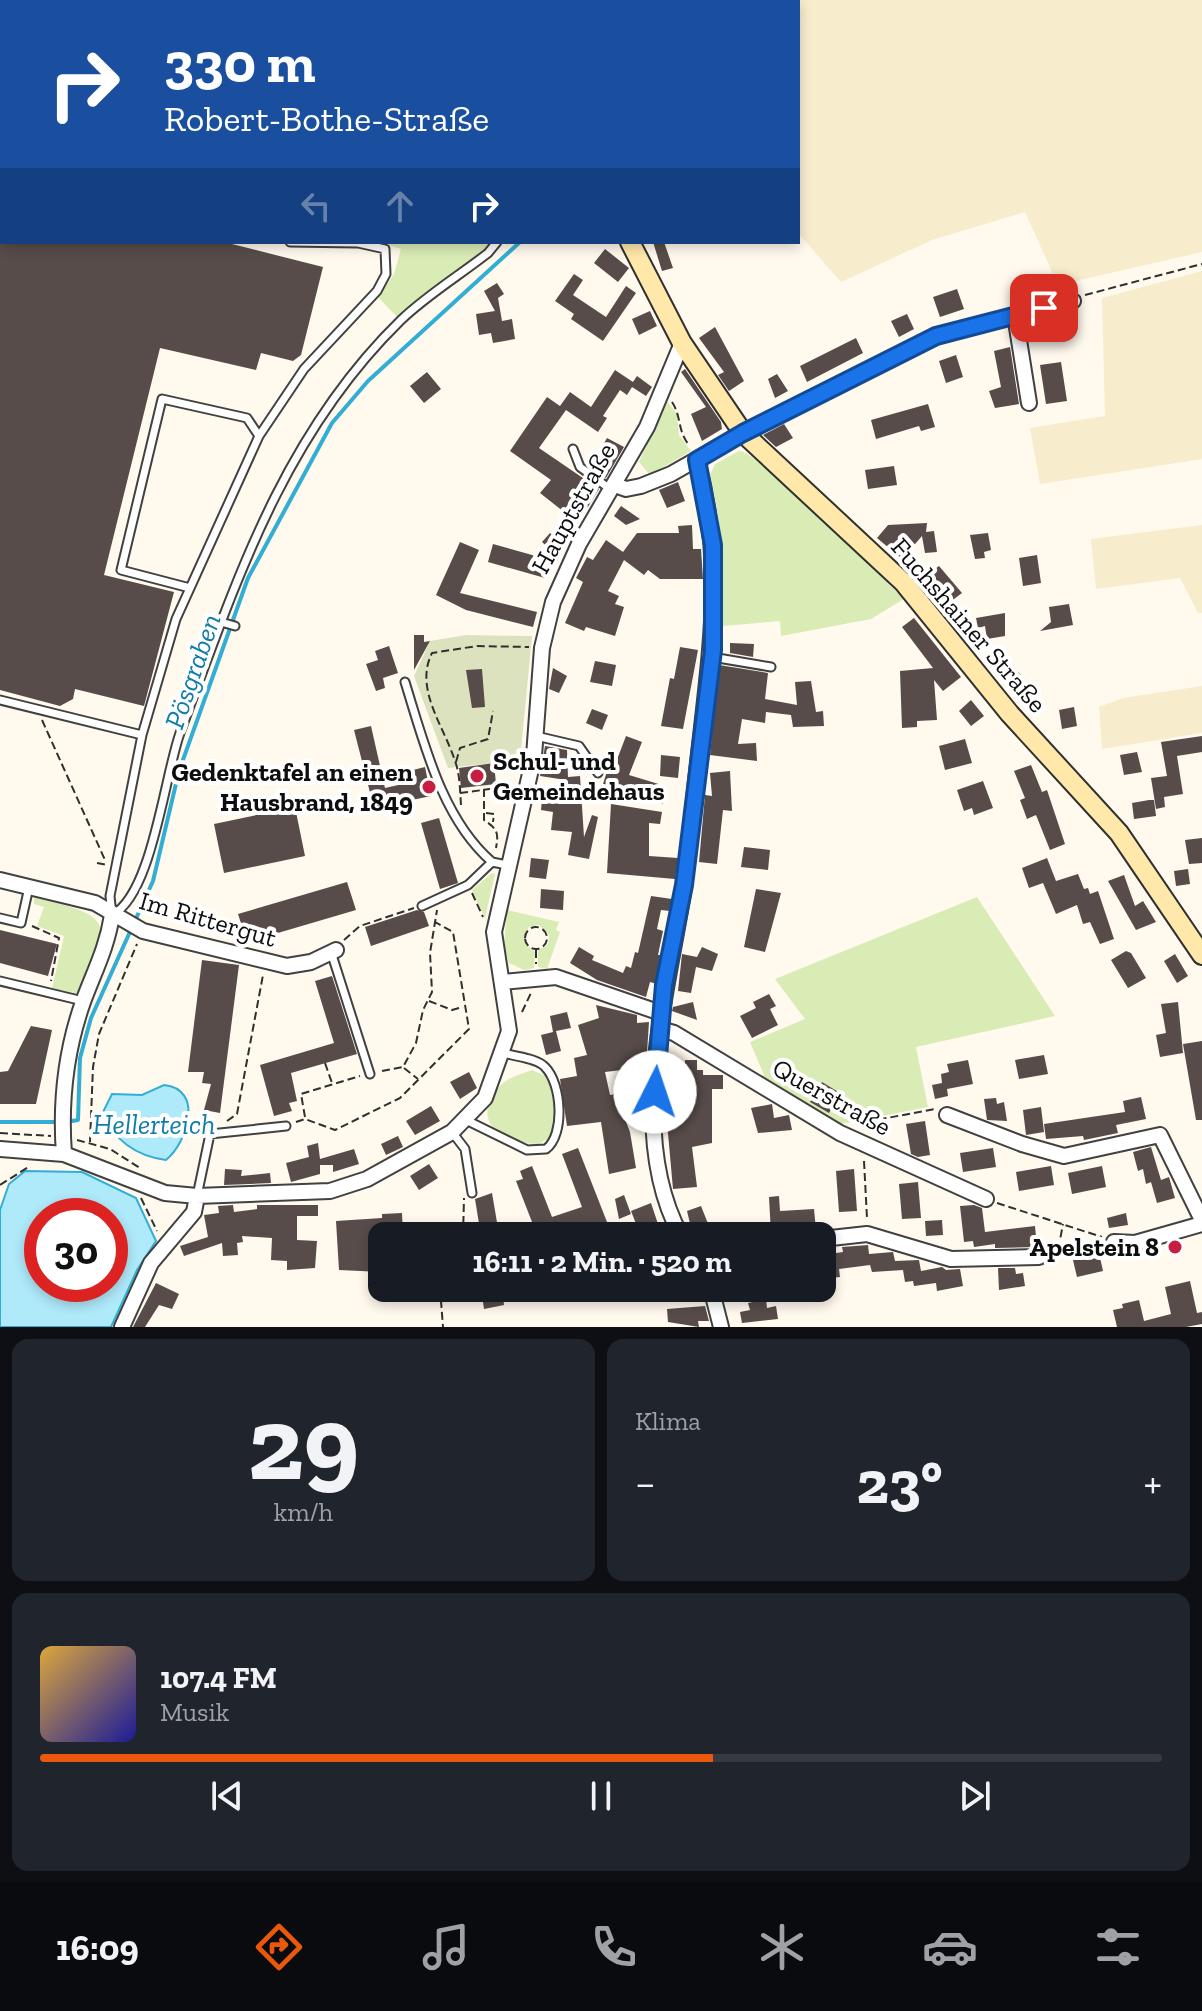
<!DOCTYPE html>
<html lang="de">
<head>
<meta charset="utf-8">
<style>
  :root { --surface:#171b24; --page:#20242c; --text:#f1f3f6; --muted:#9ea1a6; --line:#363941; --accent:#ea580c }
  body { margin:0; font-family:"Zilla Slab",serif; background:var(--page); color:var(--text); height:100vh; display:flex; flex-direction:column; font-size:30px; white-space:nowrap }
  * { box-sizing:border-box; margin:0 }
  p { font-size:26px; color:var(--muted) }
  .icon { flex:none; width:44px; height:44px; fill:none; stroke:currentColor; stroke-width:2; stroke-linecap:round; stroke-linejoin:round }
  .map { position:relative; height:1327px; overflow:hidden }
  .details { display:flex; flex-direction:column; gap:12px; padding:12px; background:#0d0f14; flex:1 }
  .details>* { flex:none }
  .guide { position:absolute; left:0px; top:0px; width:800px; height:244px; box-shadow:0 4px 12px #0003; background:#1a4fa0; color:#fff; overflow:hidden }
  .speed { position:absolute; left:24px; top:1198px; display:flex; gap:16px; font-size:40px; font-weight:700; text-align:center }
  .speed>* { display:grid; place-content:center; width:104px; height:104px; border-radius:50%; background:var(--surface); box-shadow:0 4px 12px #0003; line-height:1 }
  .speed .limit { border:12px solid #d22; background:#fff; color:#111 }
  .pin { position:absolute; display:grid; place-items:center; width:68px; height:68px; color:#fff; margin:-34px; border-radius:16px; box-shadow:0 4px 12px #0006 }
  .me { position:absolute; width:88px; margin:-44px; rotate:4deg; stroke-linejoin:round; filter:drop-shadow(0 0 6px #0008) }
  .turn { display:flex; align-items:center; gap:28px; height:168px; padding:0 32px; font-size:36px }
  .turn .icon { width:104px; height:104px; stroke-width:2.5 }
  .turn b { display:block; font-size:56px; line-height:68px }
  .lanes { display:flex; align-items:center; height:76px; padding:0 32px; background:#0003; justify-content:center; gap:40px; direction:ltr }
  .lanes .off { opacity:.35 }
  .big { font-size:60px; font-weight:800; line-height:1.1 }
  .details .tile { flex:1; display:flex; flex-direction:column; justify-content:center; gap:12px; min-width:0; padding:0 28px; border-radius:16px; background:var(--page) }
  .details .dial { align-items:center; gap:0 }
  .dial b { font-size:104px; line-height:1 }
  .song { display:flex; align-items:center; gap:24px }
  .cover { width:96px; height:96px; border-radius:12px; background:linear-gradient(135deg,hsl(40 70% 55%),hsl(240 70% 35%)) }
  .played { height:8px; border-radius:4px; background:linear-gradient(90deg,var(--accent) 60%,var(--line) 60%) }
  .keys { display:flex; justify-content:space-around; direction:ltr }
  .heat { display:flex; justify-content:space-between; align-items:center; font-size:44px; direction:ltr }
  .details .tiles { flex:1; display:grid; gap:12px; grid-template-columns:1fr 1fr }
  .tile:last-child { grid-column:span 2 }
  .trip { position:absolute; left:368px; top:1222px; width:468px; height:80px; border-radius:16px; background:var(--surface); box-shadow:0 4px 12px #0003; font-weight:800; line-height:80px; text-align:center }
  .menu { display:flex; height:128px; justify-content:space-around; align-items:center; background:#090b0e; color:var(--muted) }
  .menu .icon { width:56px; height:56px }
  .menu .active { color:var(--accent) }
  .menu b { font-size:36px; color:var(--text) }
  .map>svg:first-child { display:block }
</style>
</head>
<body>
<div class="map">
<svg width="1202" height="1327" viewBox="0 0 1202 1327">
  <rect width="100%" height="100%" fill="#fff9ee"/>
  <path fill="#f7eccc" d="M647 0H1202V252L1071 282 1053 274 1025 212 932 240 841 282 798 233V2Z
    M1202 271V459L1040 484 1030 428 1105 416 1102 298Z
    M1202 525V613H1198L1180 578 1096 589 1091 539Z
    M1202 686V733L1102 749 1099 707 1123 698Z"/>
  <path fill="#daecb5" d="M379 242H493L398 318 378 297 394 274 401 249Z
    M667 401 677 414 679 435 691 451 650 475 639 462Z
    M739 451C758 450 881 578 904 599L871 619 781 636 780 621 723 626 721 545 710 475 715 464Z
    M492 873 495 874 485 918 472 890Z
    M34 897C115 917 113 921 78 994L52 988 64 936 37 926 44 907 34 904Z
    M977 897 1055 1016 916 1047 928 1107 836 1125 755 1077 764 1075 750 1042 805 1019 775 979Z
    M507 910 559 922 556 930 560 932 547 969 538 967V950L548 945 549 935 539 925 529 927 524 936 526 945 535 952 534 968 524 970 509 963 504 946Z
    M532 1070 548 1077 555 1110 552 1137 538 1144C499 1143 467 1119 503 1083 510 1077 524 1073 532 1070Z"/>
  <path fill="#dce2be" d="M467 635 532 636 520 760 448 768 414 676 430 641Z"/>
  <path fill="#afeafa" stroke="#32aed5" stroke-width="2" fill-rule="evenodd" d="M164 1085C204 1089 188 1142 166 1160 136 1156 113 1140 103 1112L112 1094 142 1095Z
    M25 1171 82 1172 136 1198 156 1241 137 1270 111 1327H0V1210L9 1184ZM110 1216V1284H42V1216Z"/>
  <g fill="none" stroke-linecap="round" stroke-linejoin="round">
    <path stroke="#32aed5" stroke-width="4" d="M585 2 586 0
      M0 1122H58
      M66 1122 78 1120 80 1058 91 1018 153 881 179 771 248 578 332 423 368 381 520 242"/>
  </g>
  <path fill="#574c49" d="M0 242H224L323 267 301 355 293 361 261 353 256 370 160 348 104 575 174 592 144 706 75 689 73 699 60 706 0 690Z
    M653 242H664L673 268 662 271Z
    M605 249 629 268 618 282 594 263Z
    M574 274 583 280 573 295 606 317 626 286 636 293 603 341 571 319 574 314 555 301Z
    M497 283 504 294 498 298 502 321 512 319 515 339 493 343 491 333 479 335 476 314 495 311 484 291Z
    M957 289 964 309 940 317 933 297Z
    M650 311 657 326 639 335 632 319Z
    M907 314 914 329 899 337 891 321Z
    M1065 316 1068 338 1041 342 1038 320Z
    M715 327 744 381 729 391 718 375 724 372 699 338Z
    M856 338 863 353 807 382 800 366Z
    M1010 347 1019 404 995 408 989 391 1001 387 994 351Z
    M956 355 963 377 946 383 939 361Z
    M1061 362 1067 401 1046 404 1040 365Z
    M685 369 721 422 722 429 702 441 691 414 706 407 681 372Z
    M615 370 633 382 637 376 652 387 646 396 632 387 627 395 620 390 603 416 607 418 598 432 566 410 539 448 599 489 578 523 540 493 551 480 510 451 547 397 560 406 570 392 591 407Z
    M427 372 441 389 424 403 410 386Z
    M777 374 788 391 775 398 768 379Z
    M928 404 935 427 921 431 919 426 876 439 871 420Z
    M784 424 793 438 776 447 763 435Z
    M607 438 624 447 606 478 591 467Z
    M894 466 897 485 868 489 865 470Z
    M678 482 685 501 667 508 659 490Z
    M621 506 640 519 626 525 614 516Z
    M927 523 926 532 934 531 937 552 925 553 922 536 902 559 877 538 888 525Z
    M692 525 693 549H701L703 579H660L648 570 644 575 624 560 608 591 619 596 615 604 624 607 615 636 586 627 584 631 565 623 583 582 576 578 587 557 593 560 606 540 623 552 637 533H679L678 526Z
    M550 533 566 546 558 556 542 542Z
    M988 533 991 550 984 552 985 558 975 559 970 535Z
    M460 542 479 550 460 593 537 612 533 627 466 610 436 595Z
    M493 544 550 560 545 578 488 562Z
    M1037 555 1041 583 1023 586 1019 558Z
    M939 566 962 593 946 605 925 576Z
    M1069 604 1073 625 1040 631 1051 622 1049 607Z
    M1005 613V636L987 639 985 626 978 628 976 618Z
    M914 618 961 677 943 691 934 680 937 720 917 721V727L902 728 900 671 933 668 902 627Z
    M414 635H424V642L430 641 414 670Z
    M730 643 754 644 753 657 730 653Z
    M389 646 398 673 383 678 385 688 376 691 366 664 378 660 375 651Z
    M680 647 698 650 683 729 661 726 670 678 674 679Z
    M1007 659 1025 680 1014 690 995 669Z
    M595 661 616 665 612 686 590 682Z
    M719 665 768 673 765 699 797 705 795 682 811 681 816 712 823 711 824 726 793 727 791 715 766 712 765 723 742 719 738 744 756 743 757 761 710 755Z
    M553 668 567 676 559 693 549 689Z
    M482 669 485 707 472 708 466 670Z
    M971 700 984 716 971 726 959 711Z
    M1074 707 1077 726 1062 729 1059 710Z
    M592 709 608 715 602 730 586 723Z
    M371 726 385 788 416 781 413 770 425 767 431 796 374 808 354 730Z
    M626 736 642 742 629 775 665 786 663 804 603 784 608 768 613 770Z
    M1202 736V752L1177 756 1183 794 1164 797 1165 807 1156 809 1151 778 1167 776 1161 742Z
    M965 739 972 763 945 770 939 746Z
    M545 746 567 750 568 777 580 776 584 837 592 815 598 817 589 859 568 855 572 832 551 830 553 812 541 810 542 799 568 803 566 780 540 776Z
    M1137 752 1142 772 1124 775 1120 755Z
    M661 755 680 757 678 778 660 776Z
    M494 763 496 784 461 788 459 768Z
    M1031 765 1042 792 1047 790 1065 844 1050 850 1036 815 1027 819 1020 800 1025 798 1014 771Z
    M730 771 732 811 723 810 717 864 699 862 705 795 712 796 710 773Z
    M983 781 993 808 974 815 972 808 964 811 957 790Z
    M1149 800H1154L1156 816 1134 819 1132 803Z
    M611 804 662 812 660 824 649 823V856L678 858 675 879 607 873Z
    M295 807 305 856 224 873 214 824Z
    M439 818 458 883 440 889 421 823Z
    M1202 838V863L1189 864 1185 840Z
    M744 847 770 850 768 870 741 867Z
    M531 858 549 860 546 879 529 877Z
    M1047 858 1056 881 1078 874 1084 889 1088 888 1090 894 1098 891 1114 939 1100 944 1090 922 1083 924 1077 905 1056 914 1043 883 1029 888 1022 868Z
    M1188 869 1190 884 1176 886 1174 871Z
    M1124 875 1135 906 1143 901 1156 922 1136 930 1108 881Z
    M347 882 356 910 247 942 238 914Z
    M541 889 564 891 563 910 540 908Z
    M756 889 781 893 765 952 744 947Z
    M651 896 672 899 670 911 661 910 657 929 663 931 658 955H662L657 984 650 982 646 997 597 980 570 963 579 947 594 956 592 960 623 973 626 966 631 968 635 952 638 953Z
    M417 910 424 912 429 926 371 946 365 927Z
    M0 930 57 944 48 976 0 963Z
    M702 947 718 954 712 971 696 967 691 993 678 991 682 954 697 957Z
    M1126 951 1131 953 1146 978 1128 988 1111 960Z
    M1175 954 1188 976 1177 983 1164 961Z
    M202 960 239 965 220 1113 204 1110 211 1084 202 1083 204 1072H188Z
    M332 976 357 1054 291 1073 297 1101 289 1103 292 1111 274 1116 260 1065 334 1043 315 981Z
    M769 994 776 1006 770 1009 778 1025 752 1038 740 1016 756 1008 753 1002Z
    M693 1002 697 1020 672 1011 673 1007Z
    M1178 1002 1183 1053 1160 1057 1156 1035 1166 1033 1161 1004Z
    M596 1005 637 1015V1023L649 1022 643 1113H637L630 1069 605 1072 610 1095 615 1094 630 1132 636 1168 609 1174 601 1122 567 1126 560 1079 577 1076 574 1058 587 1055 578 1025 599 1018Z
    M567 1012 571 1028 556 1031 561 1051 546 1055 541 1035 553 1032 550 1016Z
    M31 1026 52 1030 36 1104H0V1072L8 1071Z
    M1202 1041V1120H1196L1183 1044Z
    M1044 1055 1048 1074 1019 1079 1015 1060Z
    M685 1060H697V1070H703V1075H723V1089H712V1143L692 1147 697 1187 673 1189 664 1089 685 1088Z
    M968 1060 973 1084 947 1089 948 1096 935 1099 932 1085 942 1083 941 1074 949 1072 947 1064Z
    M469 1072 477 1088 460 1099 450 1082Z
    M822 1082 840 1093 829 1113 810 1102Z
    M1141 1097 1146 1119 1116 1125 1118 1133 1084 1140 1083 1136 1046 1139 1044 1124 1125 1112 1123 1101Z
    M996 1098 997 1104 1004 1102 1007 1121 987 1120 984 1099Z
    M772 1104 774 1118 789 1115 792 1130 758 1133 751 1108Z
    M431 1106 440 1121 415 1135 406 1121Z
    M1041 1107 1044 1132 1026 1135 1023 1110Z
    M925 1121 930 1155 918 1157 911 1154 906 1124Z
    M398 1136 403 1147 386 1155 381 1144Z
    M318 1143 320 1159 354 1149 359 1164 333 1172V1165H320V1174L291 1182 286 1163 309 1157 307 1146Z
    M1151 1147 1161 1180 1169 1177 1175 1198 1157 1203 1151 1182 1146 1184 1143 1169 1138 1171 1133 1152Z
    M578 1148 607 1222 568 1236H514L534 1227 516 1181 523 1179 520 1171 532 1166 552 1217 582 1207 562 1154Z
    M993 1148 996 1167 963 1172 960 1153Z
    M429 1164 438 1178 419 1190 410 1176Z
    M1051 1166 1054 1185 1019 1191 1016 1172Z
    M1102 1166 1106 1187 1072 1194 1068 1173Z
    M225 1169 242 1170 241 1176 270 1173 271 1183 224 1185Z
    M854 1169 857 1211 839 1212 836 1171Z
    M918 1182 921 1218 902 1219 899 1184Z
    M492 1193 499 1234 481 1236 475 1199Z
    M624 1195 631 1214 619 1219 615 1199Z
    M779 1196 780 1211 814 1209 816 1230 771 1234 769 1197Z
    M651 1203 659 1227 640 1234 631 1211Z
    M233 1205 234 1212 257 1209V1205H318V1216H297V1240L317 1241 315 1268 287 1270V1261L271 1260 272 1238 242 1236 243 1242 237 1243 238 1255 223 1256 222 1243 184 1256 180 1246 208 1237 204 1215 219 1213 218 1206Z
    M974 1205 982 1208 985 1232 1035 1226 1037 1247 995 1248V1244L974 1247 973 1241 964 1242 960 1206Z
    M701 1206 711 1231 693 1236 687 1211Z
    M402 1213 403 1236H382V1272L339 1270 336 1221 382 1218V1214Z
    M1126 1213 1128 1225 1109 1228 1107 1218Z
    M942 1220 943 1235 926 1236 925 1221Z
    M868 1245 869 1254 893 1252 895 1261 919 1260 921 1271 942 1267 946 1270 960 1269 963 1286 937 1291 936 1283 914 1286 913 1281 905 1282 903 1270 872 1272 870 1265 839 1269 840 1277 822 1279V1255L843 1252 842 1247Z
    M1099 1253 1103 1271 1077 1277 1073 1260Z
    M998 1268H1015L1016 1274 1023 1273 1025 1286 999 1290Z
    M1190 1281 1197 1313 1202 1312V1324L1186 1327H1117L1113 1310 1123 1308 1122 1304 1139 1300 1144 1321 1171 1314 1165 1287Z
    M156 1283 179 1294 172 1309 159 1305 145 1327H133Z
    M481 1288H502L504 1305 484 1309Z
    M766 1299 767 1308 776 1306 778 1319 742 1323 740 1312 750 1310 748 1303Z
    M705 1306 709 1321H698L699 1327 668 1322 667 1309Z"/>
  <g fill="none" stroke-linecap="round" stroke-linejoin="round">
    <defs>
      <path id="lane" d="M0 189 2 188
        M290 242 358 243 385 249 386 274 377 291 304 369 259 436 176 619 142 735 110 896 112 915C152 895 164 778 180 733 236 582 283 435 401 320 427 295 460 275 488 253L497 242
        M573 449 580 467 610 489
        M190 588 121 570 162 399 247 418 259 436
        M221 622 235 626
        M712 657 771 667
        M405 682C424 743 442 819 492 862
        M0 700 142 735
        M536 736 579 746 598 773
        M422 906 468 885 492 862 507 865
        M0 918 21 923 29 887
        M332 955 370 1074
        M0 981 83 1001
        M466 1120 527 1150 546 1149C565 1135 562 1084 545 1067 537 1058 516 1057 504 1053
        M452 1132 465 1149 472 1193
        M197 1196 210 1134 286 1126"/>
      <path id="street" d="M525 0V2
        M0 59 2 60
        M1015 315 1029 403
        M615 485 626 489 641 486 671 474 743 433 936 336 1073 301
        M0 880 95 903 143 931 287 966 311 962 336 950
        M503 982 556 977 661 1013
        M660 1029 674 1033 840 1133 986 1199
        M947 1115 1022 1144 1064 1156 1160 1135 1202 1220
        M0 1149 64 1154 165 1193 197 1196 330 1191 367 1179 452 1132 485 1098 509 1031 494 932 534 756 542 648 553 602 579 544 647 427 682 343
        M64 1154C60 1101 65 1053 83 1002 94 972 107 948 112 915
        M681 1236C625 1133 668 994 684 886 691 836 695 786 701 736 712 638 723 557 697 460
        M822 1239 867 1234 951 1259 1039 1257
        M1114 1242 1135 1243 1202 1224
        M711 1288 721 1327
        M122 1327 151 1263 194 1212 197 1196"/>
      <path id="secondary" d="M367 0 370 2
        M630 242 682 343 743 433 904 583 1010 714 1119 833 1202 955"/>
    </defs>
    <use href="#lane" stroke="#414141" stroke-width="11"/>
    <use href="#street" stroke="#414141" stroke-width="18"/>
    <use href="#secondary" stroke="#303030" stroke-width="22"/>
    <path stroke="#303030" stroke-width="2" stroke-dasharray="8 4" stroke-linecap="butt" d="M607 2 608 0
      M1085 295 1202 264
      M672 402C682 417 677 432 690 446
      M42 720 105 860
      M456 762 460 748 488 739 493 711
      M484 789V820C497 829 499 832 496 848
      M460 793 513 786
      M461 805C460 791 460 774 455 761 444 726 414 689 432 653L477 646 529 647
      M486 813 494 814 493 822
      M97 863 107 865
      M472 893 483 917
      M32 926 59 938 51 981
      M525 938a11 11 0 1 1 22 0a11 11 0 1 1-22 0Z
      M344 940 360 926 414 908
      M536 950V964
      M429 1001 452 1010 463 1007
      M522 1012 531 993
      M325 1063 332 1083
      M404 1068 418 1079
      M382 1071 403 1067 416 1043 423 1010 432 992 430 953 437 910
      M305 1117 301 1094 360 1076
      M227 1121 237 1114 263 975
      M296 1122 305 1119 335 1130 400 1098 469 1029 453 932 435 922
      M855 1124 935 1109
      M0 1133 51 1136
      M77 1140 110 1149 140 1168
      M90 1142 93 1067 99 1034 137 944
      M864 1161 867 1218
      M0 1185 30 1166
      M141 1198 157 1231
      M997 1203 1102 1237
      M463 1236 464 1198
      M1052 1256H1057L1063 1224
      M440 1288 443 1327"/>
    <use href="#lane" stroke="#fff" stroke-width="7"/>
    <use href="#street" stroke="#fff" stroke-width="14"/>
    <use href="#secondary" stroke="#ffe8a9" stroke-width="18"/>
  </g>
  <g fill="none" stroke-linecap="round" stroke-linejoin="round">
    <defs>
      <path id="route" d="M655 1092 664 985 684 885 713 650V545L697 460 743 433 936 336 1044 308"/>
    </defs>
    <use href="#route" stroke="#114b97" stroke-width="20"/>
    <use href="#route" stroke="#1a73e8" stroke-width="14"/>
  </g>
  <g fill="#c61d40" stroke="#fff" stroke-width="3">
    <circle cx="477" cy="776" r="8"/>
    <circle cx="429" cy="787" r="8"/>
    <circle cx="1175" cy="1247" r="8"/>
  </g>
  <g text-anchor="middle" stroke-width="8" stroke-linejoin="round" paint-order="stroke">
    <g font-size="26" fill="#0e0e0e" stroke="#fff">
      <text transform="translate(573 508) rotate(-61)" y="9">Hauptstraße</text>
      <text transform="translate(969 625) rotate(49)" y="9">Fuchshainer Straße</text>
      <text transform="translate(208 919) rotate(16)" y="9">Im Rittergut</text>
      <text transform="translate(832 1097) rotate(29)" y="9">Querstraße</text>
    </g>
    <g font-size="26" font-weight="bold" fill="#0e0e0e" stroke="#fff" text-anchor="end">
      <text x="493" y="770" text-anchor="start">Schul- und<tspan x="493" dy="30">Gemeindehaus</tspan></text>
      <text x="413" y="781">Gedenktafel an einen<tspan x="413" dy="30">Hausbrand, 1849</tspan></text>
      <text x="1159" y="1256">Apelstein 8</text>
    </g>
    <g font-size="28" font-style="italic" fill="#0f7da7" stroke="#fff">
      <text transform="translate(192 671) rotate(-71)" y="10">Pösgraben</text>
      <text x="154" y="1134">Hellerteich</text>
    </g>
  </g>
</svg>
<div class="speed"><div class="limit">30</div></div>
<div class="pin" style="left:1044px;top:308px;background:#d93025"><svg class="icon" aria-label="arrive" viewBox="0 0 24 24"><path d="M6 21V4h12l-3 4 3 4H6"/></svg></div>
<svg class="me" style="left:655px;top:1092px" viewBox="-20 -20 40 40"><circle r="19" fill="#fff"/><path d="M0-13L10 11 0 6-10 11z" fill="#1a73e8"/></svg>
<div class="trip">16:11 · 2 Min. · 520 m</div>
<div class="guide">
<div class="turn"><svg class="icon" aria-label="right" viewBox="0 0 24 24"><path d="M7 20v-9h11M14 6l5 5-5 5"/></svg><div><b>330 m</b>Robert-Bothe-Straße</div></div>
<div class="lanes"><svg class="icon off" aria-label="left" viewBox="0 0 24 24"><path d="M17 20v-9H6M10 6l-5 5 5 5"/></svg><svg class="icon off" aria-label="ahead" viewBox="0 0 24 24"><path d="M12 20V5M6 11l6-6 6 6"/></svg><svg class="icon" aria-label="right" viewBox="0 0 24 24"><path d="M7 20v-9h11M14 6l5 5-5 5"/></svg></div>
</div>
</div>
<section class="details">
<div class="tiles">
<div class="tile dial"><b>29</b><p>km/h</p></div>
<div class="tile"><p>Klima</p>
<div class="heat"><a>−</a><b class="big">23°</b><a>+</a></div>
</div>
<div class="tile">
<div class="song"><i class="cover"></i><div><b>107.4 FM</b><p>Musik</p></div></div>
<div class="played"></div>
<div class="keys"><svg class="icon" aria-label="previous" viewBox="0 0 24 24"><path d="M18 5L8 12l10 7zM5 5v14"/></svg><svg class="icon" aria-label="pause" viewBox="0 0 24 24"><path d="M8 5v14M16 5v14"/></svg><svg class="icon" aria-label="next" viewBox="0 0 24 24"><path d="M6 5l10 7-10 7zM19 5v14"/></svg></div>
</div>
</div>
</section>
<nav class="menu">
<b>16:09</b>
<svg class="icon active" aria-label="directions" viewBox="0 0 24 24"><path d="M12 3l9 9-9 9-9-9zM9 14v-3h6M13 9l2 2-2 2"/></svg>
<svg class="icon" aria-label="music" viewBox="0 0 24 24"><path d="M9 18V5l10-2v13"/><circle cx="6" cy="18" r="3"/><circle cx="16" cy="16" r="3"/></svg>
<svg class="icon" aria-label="phone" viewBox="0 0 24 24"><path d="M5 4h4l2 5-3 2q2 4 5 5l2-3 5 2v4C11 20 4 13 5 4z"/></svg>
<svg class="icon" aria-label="climate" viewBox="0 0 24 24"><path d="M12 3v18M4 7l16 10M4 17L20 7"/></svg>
<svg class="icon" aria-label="car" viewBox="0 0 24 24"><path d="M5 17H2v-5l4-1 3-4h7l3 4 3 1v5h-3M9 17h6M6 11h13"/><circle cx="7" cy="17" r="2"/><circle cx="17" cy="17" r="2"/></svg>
<svg class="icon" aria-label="filters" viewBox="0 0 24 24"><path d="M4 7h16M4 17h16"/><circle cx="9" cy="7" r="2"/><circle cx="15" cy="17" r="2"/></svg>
</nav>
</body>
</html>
